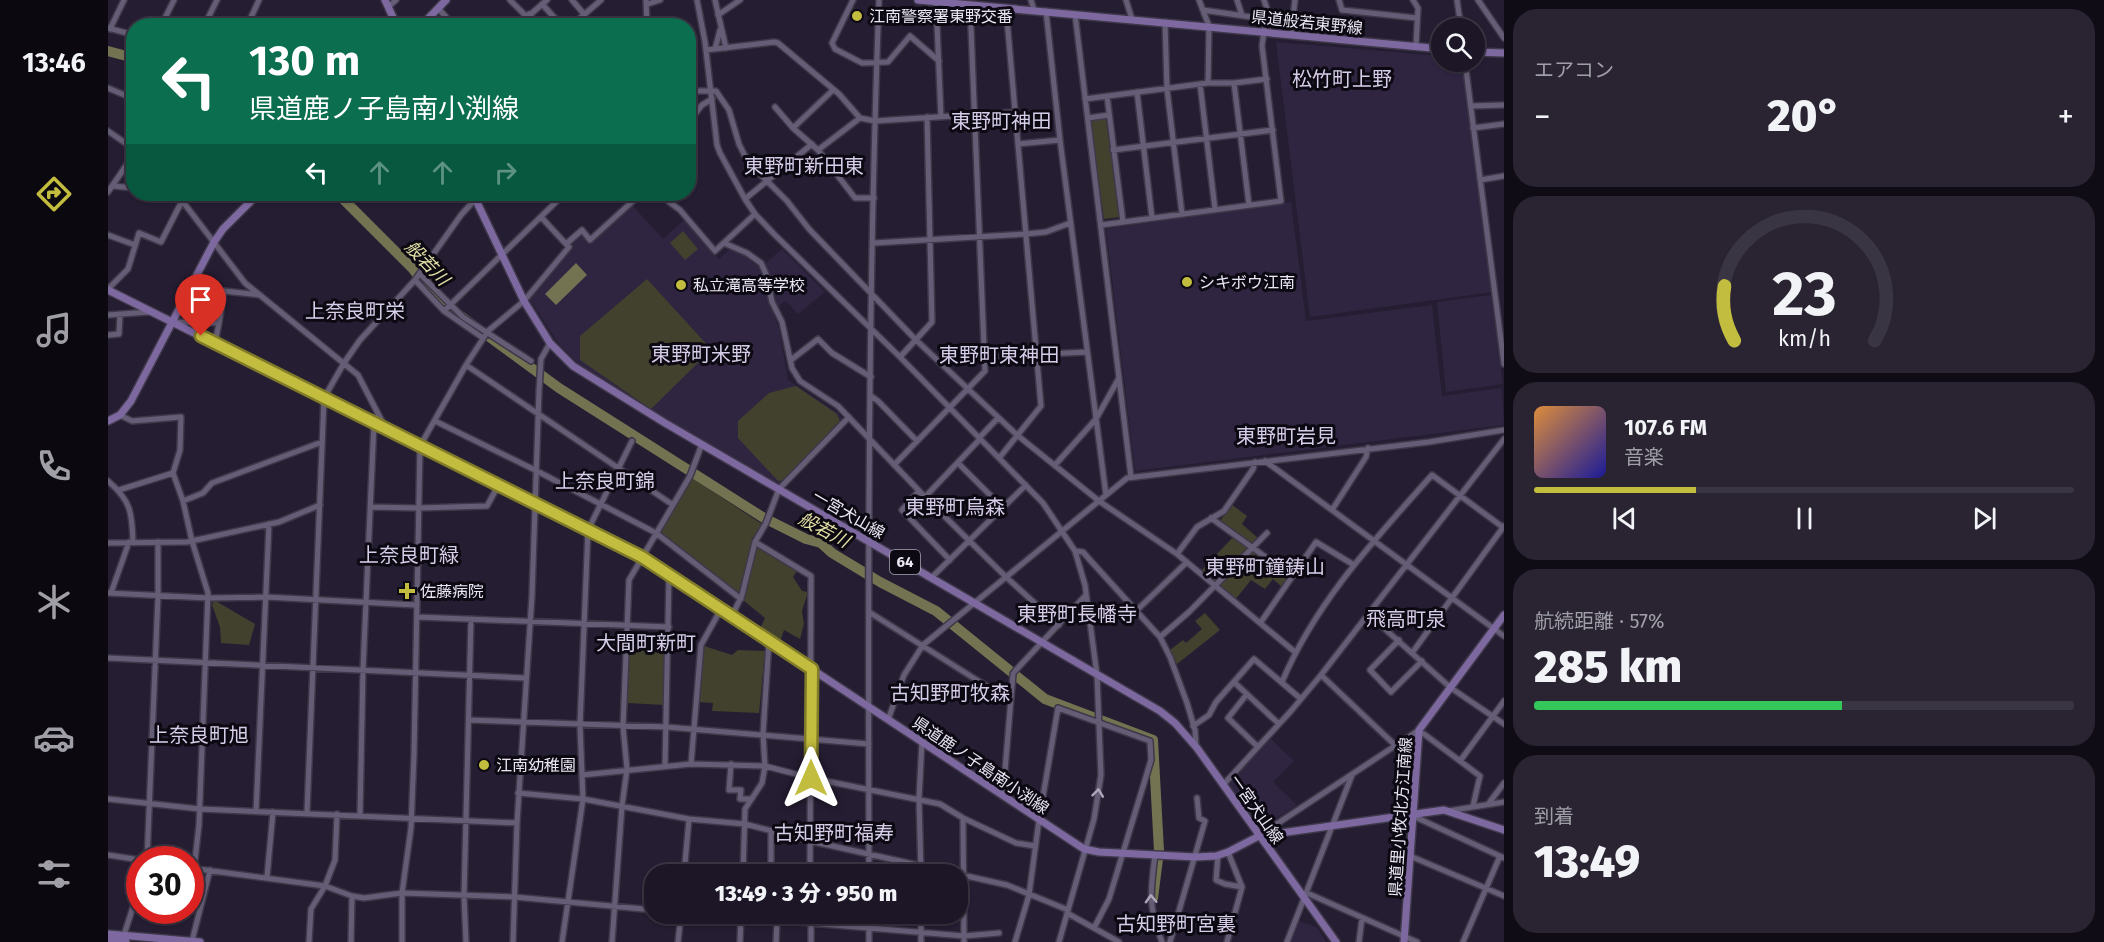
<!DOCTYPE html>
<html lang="ja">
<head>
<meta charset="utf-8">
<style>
  :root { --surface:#1c1626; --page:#292332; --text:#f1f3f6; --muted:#a09fa7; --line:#3a3543; --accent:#c3bd3f }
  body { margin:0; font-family:"Fira Sans","Noto Sans JP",sans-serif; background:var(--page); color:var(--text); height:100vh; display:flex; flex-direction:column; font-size:22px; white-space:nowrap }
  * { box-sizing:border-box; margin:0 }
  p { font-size:20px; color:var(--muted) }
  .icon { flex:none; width:33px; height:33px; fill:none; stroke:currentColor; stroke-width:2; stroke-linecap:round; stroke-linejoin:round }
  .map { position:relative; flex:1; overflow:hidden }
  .drawer { display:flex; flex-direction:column; gap:9px; padding:9px; background:#0f0c15; width:600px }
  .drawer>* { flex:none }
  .hud { position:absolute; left:18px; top:18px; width:570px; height:183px; border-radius:24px; box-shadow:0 2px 4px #0004,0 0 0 2px var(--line); background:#0b6e4f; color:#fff; overflow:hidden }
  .tools { position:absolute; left:1323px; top:18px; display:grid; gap:12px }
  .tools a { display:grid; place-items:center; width:54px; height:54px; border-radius:50%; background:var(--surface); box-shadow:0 2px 4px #0004,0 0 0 2px var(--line); font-size:30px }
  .speed { position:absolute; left:18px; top:846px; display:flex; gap:12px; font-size:30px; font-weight:700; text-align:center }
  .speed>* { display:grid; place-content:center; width:78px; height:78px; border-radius:50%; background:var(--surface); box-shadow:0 2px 4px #0004,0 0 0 2px var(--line); line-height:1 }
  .speed .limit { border:9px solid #d22; background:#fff; color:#111 }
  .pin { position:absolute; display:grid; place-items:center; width:51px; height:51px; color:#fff; margin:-62px -26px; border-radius:50% 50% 50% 0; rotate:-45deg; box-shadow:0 0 6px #0007 }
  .pin .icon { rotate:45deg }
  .me { position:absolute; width:66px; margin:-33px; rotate:0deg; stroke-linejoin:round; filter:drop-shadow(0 0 4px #0008) }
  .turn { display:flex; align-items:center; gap:21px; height:126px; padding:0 24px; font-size:27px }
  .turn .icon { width:78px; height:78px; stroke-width:2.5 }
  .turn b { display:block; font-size:42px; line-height:51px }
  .lanes { display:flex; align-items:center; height:57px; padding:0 24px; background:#0003; justify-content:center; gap:30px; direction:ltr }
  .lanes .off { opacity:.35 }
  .big { font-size:45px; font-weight:800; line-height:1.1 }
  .drawer .widget { flex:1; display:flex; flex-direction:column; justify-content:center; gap:9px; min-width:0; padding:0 21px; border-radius:24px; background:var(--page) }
  .drawer .dial { align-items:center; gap:0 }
  .dial svg { height:156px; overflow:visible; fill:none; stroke:var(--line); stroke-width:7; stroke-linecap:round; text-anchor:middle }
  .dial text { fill:var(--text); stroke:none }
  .song { display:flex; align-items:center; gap:18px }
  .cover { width:72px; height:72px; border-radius:9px; background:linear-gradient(135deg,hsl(30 70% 55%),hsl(240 70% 35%)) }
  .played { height:6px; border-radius:3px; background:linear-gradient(90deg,var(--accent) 30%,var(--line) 30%) }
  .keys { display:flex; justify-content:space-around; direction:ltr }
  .heat { display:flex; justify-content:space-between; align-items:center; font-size:33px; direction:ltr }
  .charge { height:9px; border-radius:4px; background:linear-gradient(90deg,#34c759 57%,var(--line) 0) }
  .trip { position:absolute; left:536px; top:864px; width:324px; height:60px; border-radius:24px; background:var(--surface); box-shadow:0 2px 4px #0004,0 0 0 2px var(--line); font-weight:800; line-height:60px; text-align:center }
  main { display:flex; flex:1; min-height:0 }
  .tabs { display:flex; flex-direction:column; width:108px; justify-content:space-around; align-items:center; background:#0b090f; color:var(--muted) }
  .tabs .icon { width:42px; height:42px }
  .tabs .on { color:var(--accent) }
  .tabs b { font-size:27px; color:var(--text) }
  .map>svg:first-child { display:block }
</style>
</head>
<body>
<main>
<nav class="tabs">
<b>13:46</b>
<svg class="icon on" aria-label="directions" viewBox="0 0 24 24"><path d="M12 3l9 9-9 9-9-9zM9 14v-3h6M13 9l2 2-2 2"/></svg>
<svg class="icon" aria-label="music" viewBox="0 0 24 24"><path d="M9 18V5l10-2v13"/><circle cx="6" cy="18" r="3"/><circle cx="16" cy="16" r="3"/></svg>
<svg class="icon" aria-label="phone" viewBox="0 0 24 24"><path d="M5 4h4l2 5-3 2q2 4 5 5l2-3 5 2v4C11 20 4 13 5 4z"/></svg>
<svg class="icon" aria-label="climate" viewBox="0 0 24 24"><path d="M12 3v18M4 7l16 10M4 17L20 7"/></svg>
<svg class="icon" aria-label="car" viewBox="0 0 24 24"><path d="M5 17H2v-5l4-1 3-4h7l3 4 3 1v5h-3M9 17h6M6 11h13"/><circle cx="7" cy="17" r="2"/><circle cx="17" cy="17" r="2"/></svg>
<svg class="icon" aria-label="filters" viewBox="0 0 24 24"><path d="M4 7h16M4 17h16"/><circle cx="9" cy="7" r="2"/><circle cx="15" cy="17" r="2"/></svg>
</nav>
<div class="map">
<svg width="1396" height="942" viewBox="0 0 1396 942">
  <rect width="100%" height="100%" fill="#251d32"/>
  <path fill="#2f2540" d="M1168 42 1333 56 1334 62H1357L1385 292 1202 317Z
    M1183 202 1198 321 1324 305 1334 396 1394 388 1396 425 1027 471 998 229Z
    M524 205 555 239 577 219 611 259 622 249 637 256 652 268 674 249 717 292 690 314 678 301 664 310 671 328 680 380 730 413 734 418 733 421 675 483 670 486 544 412 469 362 451 344 422 300 447 268 462 246 461 244 473 232 481 241Z
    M1383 295 1395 384 1338 392 1329 302Z
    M1162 738 1186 761 1165 782 1189 805 1162 822 1151 807 1140 815 1119 785Z
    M1190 921 1209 927 1218 942H1181Z"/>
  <path fill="#42412d" d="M998 118 1012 217 996 219 982 120Z
    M575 231 590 249 577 260 562 243Z
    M539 279 602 348 601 352 543 409 472 360V336Z
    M688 386 729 414 732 421 676 480 670 481 630 438V421L661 393Z
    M584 478 654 524 644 539 632 594 552 532Z
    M1123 504 1139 516 1134 524 1151 539 1144 547 1111 523Z
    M1125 537 1141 549 1107 583 1092 572Z
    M649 547 689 571 685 577 694 591 700 592 694 611 696 624 692 639 676 630 672 642 651 631 657 618 635 600Z
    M1145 551 1182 577 1174 587 1165 579 1157 589 1143 580 1127 600 1109 586Z
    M106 600 147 624 141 645 113 643 112 627 104 605Z
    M1097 613 1112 630 1069 664 1062 650 1075 640 1078 643 1094 629 1087 621Z
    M521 643 558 645 557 705 519 703Z
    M596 646 624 655 630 650 657 651 651 713 604 711 605 703 590 702Z"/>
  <path fill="#737352" d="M468 263 479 275 448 305 437 294Z"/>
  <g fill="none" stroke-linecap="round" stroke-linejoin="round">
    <path stroke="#737352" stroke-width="10" d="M0 51 26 58
      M230 194 305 269 314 282 335 303 451 388 656 518 698 539 713 543 724 553 772 582 828 611 937 699 1045 740 1051 851 1045 898"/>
    <defs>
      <path id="minor" d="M402 0 419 17
        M464 0 476 14
        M538 0 539 26
        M589 0 597 42 609 145 612 153 637 199 647 214 666 234 792 357 935 503 967 551 977 585 989 675 993 775 986 819 951 942
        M607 0 618 48
        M745 0 724 43 727 49 754 63 780 62 802 36 831 61
        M923 0 926 10
        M1018 0 1024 19
        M1091 0 1101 26 1100 83
        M1129 0 1134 15
        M1231 0 1234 10 1309 18
        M1305 0 1310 8 1308 46
        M1349 0 1353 28
        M1370 0 1396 38
        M828 1 833 117
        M434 4 454 26
        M540 4 552 0
        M280 7 288 0
        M330 8 346 26
        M1095 10 1157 19
        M938 11 952 140 998 495
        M421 14 430 26
        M967 14 1023 477
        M610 15 632 0
        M1057 22 1059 89 1074 214
        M53 26 66 0
        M96 26 109 0
        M139 26 151 0
        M409 26 439 0
        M463 26 493 0
        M0 28 26 35
        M2 29 16 0
        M1183 34 1187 0
        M607 49 612 30
        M598 50 666 42 670 43 731 94 752 118 767 121 907 112
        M1357 62 1396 364
        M1126 83 1141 205
        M1092 84 1107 209
        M0 88 26 99
        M725 90 685 128 710 150 747 198H766
        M1029 92 1044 218
        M580 93 584 91H608L621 110 631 144 640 162 679 201 701 229 808 340 909 435 991 501 1069 554 1187 652
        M999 96 1015 222
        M977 99 1100 83H1126L1159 79
        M1363 106 1396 105
        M667 107 685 128
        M980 118 1001 115
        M580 123 594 105 604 99
        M1365 128 1396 124
        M0 131 26 149
        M910 144 952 140
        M710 150 752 118
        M1005 150 1165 130
        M1372 180 1396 176
        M5 186 26 188
        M0 192 26 154
        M69 194 137 283 250 375 278 429
        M443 194 449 201 458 194
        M558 194 560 201 572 210 607 251 647 214
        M637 199 704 144
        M433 217 458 244
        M993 225 1173 201 1154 46 1159 9 1156 0
        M0 235 27 245
        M616 243 639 253 653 263 658 274 664 302 674 322 684 368 692 381 730 406 817 497 898 577 951 625
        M766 243 918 234 938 232 962 223
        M312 274 355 317 423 361
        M307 280 336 311 375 338
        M0 289 20 269 31 233 53 242 74 201 49 194
        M336 311 449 201
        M0 315 41 312
        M65 322 111 323 116 291 152 295
        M0 335 11 334 12 314
        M107 343 111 323
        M792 357 824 322 819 117
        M877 357 979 352
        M683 360 710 339 724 353 763 377
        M358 365 565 505
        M763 396 770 401 809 441
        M12 415 24 421 73 417 72 450 65 473 75 501 84 541 100 593 91 825 86 869
        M327 421 427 470 548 533 633 599
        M871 438 890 418
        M892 457 933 406 898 8
        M1157 461 1396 636
        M850 463 895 508
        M786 465 877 371 862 4
        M947 465 988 419 1011 378
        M0 481C23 501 24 512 25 542
        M11 490 65 473
        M811 491 794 510 842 560
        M817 497 872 439
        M75 501 95 493 104 483 214 442
        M263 507 310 508 379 506 390 486
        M1224 510 1258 457 1260 448
        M1103 518 1184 576
        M647 542 703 576 702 874
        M0 543 79 542 171 522 212 505
        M967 551 975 552 982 560 1052 637 1062 657 1079 703 1087 730 1088 746
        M1069 554 1089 527 1116 511 1145 469 1147 462
        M823 578 918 485
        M0 593 100 598 158 597 308 605
        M3 593 21 542
        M1028 611 1079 562
        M761 612 902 701
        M1260 614 1343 688 1396 724
        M624 616 634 595 647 542 658 523 671 489 741 417
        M309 617 561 627
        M1153 622 1208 542 1246 565
        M1052 637 1081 612 1159 533
        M1291 640 1262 670 1283 692 1314 661
        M1304 653 1396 526
        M0 658 417 678
        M907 671 978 595
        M1213 675 1288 746
        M1174 682C1207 603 1267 539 1324 475L1396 528
        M1127 683 1171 724
        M1139 694 1120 718 1150 747
        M361 720 559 727 761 744
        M780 720 796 675 815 645 1019 478 1321 442 1396 430
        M1085 726 1101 715 1108 702 1146 659 1193 699
        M1311 732 1316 734 1372 776 1365 806
        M1352 761 1396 701
        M583 764 593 645 613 609
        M623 764 621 790H633L632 799H643
        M557 766 561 574
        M474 775 583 764 657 766 703 778 832 804 855 818 856 942
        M1115 785 1183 711 1213 675 1396 439
        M410 793 475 799 581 819 637 824 702 841 899 885 960 910
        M895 795 905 674
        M0 799 92 809 409 823
        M1381 803 1396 783
        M148 811 161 524
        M1340 811 1396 802
        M199 812 216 398 236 363 252 340 307 280 353 215 372 194
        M252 815 255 669 266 423
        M1305 816 1396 858
        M855 818 908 843 927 846
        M1152 835 1311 730
        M0 855 32 860
        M1047 855C1042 893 1040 906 1054 942
        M1110 855 1108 880 1117 884 1134 887
        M1302 856 1396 896
        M39 860 50 596V542
        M82 868 217 886 244 896 256 898 294 893 407 897 546 910
        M576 874 581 819
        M635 874 637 809 654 783 657 766 655 734 661 641
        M663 874V831
        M761 874C760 583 760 291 771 0
        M813 874 811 799 814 741
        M159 877 165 812
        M1199 893 1309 942
        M959 913 1011 942
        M593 914 856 936 891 933
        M703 914V942
        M16 935 32 885
        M84 941 102 870
        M201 942 203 909 217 886 227 860 229 814
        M243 942 244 896
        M294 942V893L303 828 306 755 312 446 358 365 380 331 416 301 461 247 458 244 474 230 482 240 526 200
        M358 942 356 896 363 619
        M405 942 409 823 424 595 431 391 433 359 442 343
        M454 942 475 799 472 725 480 530 524 441
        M504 942 514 806 519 769 515 727 521 580 582 476 594 444
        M570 942 573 914
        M632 942 633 915
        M668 942 669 920
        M761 942V914
        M813 942V914
        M907 942 921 895 931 820 950 708 1042 741 1043 760 1001 899 986 928
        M1062 942 1097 821 1091 818 1089 798
        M1119 942 1134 887 1120 852
        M1179 942 1244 775
        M1251 942 1254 918
        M1355 942 1392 856"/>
      <path id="major" d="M277 0 289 26
        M810 0 1334 49
        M313 26 338 0
        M1366 52 1396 53
        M365 194 416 301 442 343 465 366 557 423 1052 711 1067 723 1089 748 1228 942
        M0 290 534 557 976 849 991 852 1087 857 1108 856 1120 852 1151 836 1336 810 1396 830
        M0 421 12 415 23 401 106 242 115 229 150 194
        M0 934 92 942
        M0 940 18 942
        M1296 942 1311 730 1396 615"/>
    </defs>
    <use href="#minor" stroke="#3e3849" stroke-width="8"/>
    <use href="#major" stroke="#3e3849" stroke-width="10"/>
    <use href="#minor" stroke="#655d75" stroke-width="5"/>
    <use href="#major" stroke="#7d68a0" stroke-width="7"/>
  </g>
  <defs><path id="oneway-chevron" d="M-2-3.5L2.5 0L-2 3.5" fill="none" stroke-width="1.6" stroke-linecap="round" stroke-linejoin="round" transform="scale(1.5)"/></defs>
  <g stroke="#aea8bb">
    <use href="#oneway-chevron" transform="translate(990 793) rotate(-83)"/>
    <use href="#oneway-chevron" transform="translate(1043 899) rotate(-92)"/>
  </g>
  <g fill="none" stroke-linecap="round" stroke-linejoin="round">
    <defs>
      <path id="route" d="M93 336 534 557 704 669 703 778"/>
    </defs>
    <use href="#route" stroke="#7f7b29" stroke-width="15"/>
    <use href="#route" stroke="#c3bd3f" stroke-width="10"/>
  </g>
  <g fill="#c3bd3f" stroke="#0d0912" stroke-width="2">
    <circle cx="749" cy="16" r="6"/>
    <circle cx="1079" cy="282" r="6"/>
    <circle cx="573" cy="285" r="6"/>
    <path d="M296 582h6v6h6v6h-6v6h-6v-6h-6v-6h6z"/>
    <circle cx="376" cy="765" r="6"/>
  </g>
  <g text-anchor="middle" stroke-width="6" stroke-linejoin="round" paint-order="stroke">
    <rect fill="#0d0912" stroke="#a8a4b0" stroke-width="1.5" x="782" y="550" width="30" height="24" rx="4.5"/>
    <g font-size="15" font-weight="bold" fill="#eae6f4">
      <text x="797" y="567">64</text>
    </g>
    <g font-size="16" fill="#eae6f4" stroke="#0d0912" text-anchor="start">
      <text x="761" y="22">江南警察署東野交番</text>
      <text x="1091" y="288">シキボウ江南</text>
      <text x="585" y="291">私立滝高等学校</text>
      <text x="312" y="597">佐藤病院</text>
      <text x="388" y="771">江南幼稚園</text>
    </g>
    <g font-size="16" fill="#eae6f4" stroke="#0d0912">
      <text transform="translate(1199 22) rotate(6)" y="6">県道般若東野線</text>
      <text transform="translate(741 514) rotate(30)" y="6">一宮犬山線</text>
      <text transform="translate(873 765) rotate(34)" y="6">県道鹿ノ子島南小渕線</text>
      <text transform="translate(1149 809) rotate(55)" y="6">一宮犬山線</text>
      <text transform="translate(1292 817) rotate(-86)" y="6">県道里小牧北方江南線</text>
    </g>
    <g font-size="18" font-style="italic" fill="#e3e1a6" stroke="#0d0912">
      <text transform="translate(319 263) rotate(46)" y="6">般若川</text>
      <text transform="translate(716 530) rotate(28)" y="6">般若川</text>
    </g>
    <g font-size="20" fill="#d6cde9" stroke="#0d0912">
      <text x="1234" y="86">松竹町上野</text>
      <text x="893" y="128">東野町神田</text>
      <text x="696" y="173">東野町新田東</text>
      <text x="247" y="318">上奈良町栄</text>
      <text x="593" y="361">東野町米野</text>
      <text x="891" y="362">東野町東神田</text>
      <text x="1178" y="443">東野町岩見</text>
      <text x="497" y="488">上奈良町錦</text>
      <text x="847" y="514">東野町烏森</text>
      <text x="301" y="562">上奈良町緑</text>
      <text x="1157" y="574">東野町鐘鋳山</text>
      <text x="969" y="621">東野町長幡寺</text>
      <text x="1298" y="626">飛高町泉</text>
      <text x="538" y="650">大間町新町</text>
      <text x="842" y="700">古知野町牧森</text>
      <text x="91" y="742">上奈良町旭</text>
      <text x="726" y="840">古知野町福寿</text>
      <text x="1068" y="931">古知野町宮裏</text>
    </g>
  </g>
</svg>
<div class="tools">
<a><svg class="icon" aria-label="search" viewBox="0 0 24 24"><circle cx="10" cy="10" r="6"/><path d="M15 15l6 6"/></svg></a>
</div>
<div class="speed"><div class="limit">30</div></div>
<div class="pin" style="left:93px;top:336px;background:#d93025"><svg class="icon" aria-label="arrive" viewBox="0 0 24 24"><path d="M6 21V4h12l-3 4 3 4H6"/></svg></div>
<svg class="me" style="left:703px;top:778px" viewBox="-20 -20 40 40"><path d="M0-17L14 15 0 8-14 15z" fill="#c3bd3f" stroke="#fff" stroke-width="4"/></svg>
<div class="trip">13:49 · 3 分 · 950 m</div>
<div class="hud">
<div class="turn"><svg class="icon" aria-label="left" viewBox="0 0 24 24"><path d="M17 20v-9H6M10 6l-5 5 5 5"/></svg><div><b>130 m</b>県道鹿ノ子島南小渕線</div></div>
<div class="lanes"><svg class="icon" aria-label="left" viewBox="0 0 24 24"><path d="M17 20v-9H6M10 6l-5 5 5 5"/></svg><svg class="icon off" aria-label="ahead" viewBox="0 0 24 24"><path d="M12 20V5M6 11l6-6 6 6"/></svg><svg class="icon off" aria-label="ahead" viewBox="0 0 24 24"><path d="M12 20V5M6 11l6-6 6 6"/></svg><svg class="icon off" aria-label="right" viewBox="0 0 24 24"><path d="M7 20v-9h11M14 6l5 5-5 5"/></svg></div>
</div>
</div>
<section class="drawer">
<div class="widget"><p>エアコン</p>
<div class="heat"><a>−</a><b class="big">20°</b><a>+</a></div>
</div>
<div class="widget dial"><svg viewBox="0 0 100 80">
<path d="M14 69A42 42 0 1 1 86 69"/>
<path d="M14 69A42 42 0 0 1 9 41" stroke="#c3bd3f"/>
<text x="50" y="56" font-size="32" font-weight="700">23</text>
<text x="50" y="72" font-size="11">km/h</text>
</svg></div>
<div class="widget">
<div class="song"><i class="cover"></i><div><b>107.6 FM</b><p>音楽</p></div></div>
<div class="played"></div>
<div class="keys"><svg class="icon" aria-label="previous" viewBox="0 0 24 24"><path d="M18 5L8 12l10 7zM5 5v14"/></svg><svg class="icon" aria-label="pause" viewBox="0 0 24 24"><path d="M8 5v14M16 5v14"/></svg><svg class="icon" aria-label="next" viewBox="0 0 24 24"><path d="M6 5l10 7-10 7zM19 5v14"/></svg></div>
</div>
<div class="widget"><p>航続距離 · 57%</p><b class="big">285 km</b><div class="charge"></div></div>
<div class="widget"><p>到着</p><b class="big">13:49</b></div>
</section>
</main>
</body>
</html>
